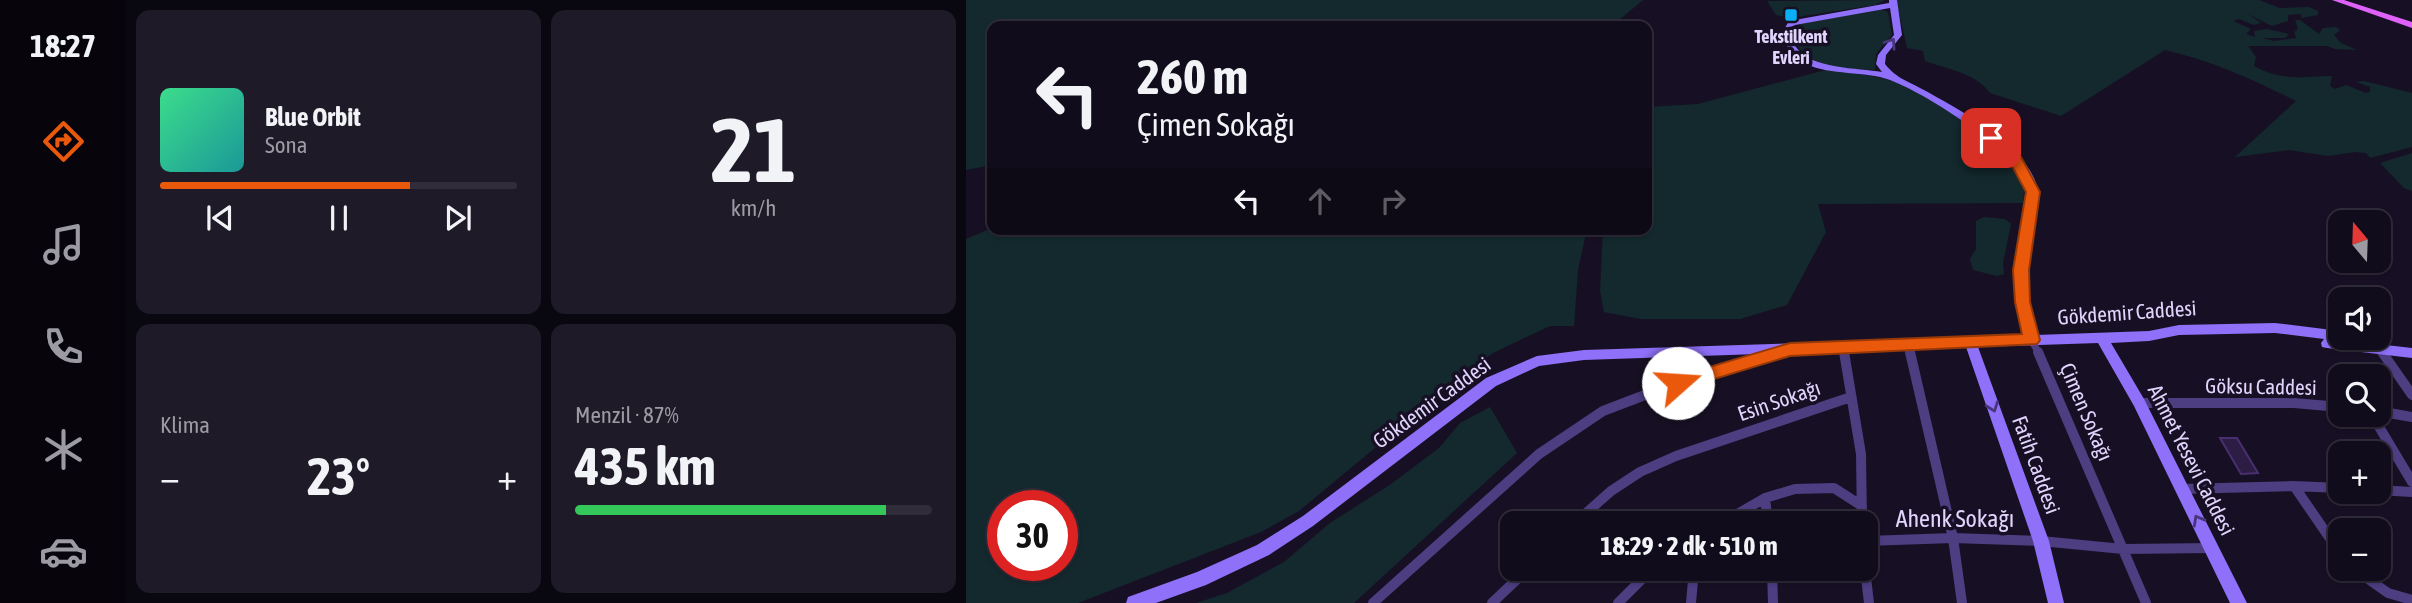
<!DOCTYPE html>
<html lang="tr">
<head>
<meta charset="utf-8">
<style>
  :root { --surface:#110c1b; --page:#1e1a28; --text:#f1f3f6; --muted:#9c9ba3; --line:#302c3a; --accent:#ea580c }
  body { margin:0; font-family:"Asap Condensed",sans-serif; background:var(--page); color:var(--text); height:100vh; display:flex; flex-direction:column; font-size:26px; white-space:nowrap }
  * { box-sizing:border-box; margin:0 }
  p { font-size:23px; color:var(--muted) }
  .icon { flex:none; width:38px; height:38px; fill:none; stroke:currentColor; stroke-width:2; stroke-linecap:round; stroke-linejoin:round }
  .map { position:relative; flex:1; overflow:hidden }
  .drawer { display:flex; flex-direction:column; gap:10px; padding:10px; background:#09070f; width:840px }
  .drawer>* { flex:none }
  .guide { position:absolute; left:21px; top:21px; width:665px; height:214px; border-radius:14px; box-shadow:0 2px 5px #0004,0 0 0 2px var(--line); background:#110c1b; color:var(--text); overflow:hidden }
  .needle { width:46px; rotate:341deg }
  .buttons { position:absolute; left:1362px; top:210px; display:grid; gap:14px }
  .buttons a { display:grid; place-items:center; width:63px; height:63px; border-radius:14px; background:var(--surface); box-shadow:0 2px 5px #0004,0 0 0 2px var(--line); font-size:35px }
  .speed { position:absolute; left:21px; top:490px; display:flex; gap:14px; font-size:35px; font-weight:700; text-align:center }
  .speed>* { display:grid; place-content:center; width:91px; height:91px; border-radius:50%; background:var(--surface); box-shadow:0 2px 5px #0004,0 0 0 2px var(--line); line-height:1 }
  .speed .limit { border:10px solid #d22; background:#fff; color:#111 }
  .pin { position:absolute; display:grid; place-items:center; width:60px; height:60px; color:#fff; margin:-30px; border-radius:14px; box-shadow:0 4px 10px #0006 }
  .me { position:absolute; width:77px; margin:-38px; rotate:71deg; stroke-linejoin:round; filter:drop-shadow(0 0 5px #0008) }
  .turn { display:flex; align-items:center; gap:24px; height:147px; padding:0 35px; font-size:32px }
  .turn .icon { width:91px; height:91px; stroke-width:2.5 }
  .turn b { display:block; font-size:49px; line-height:60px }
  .lanes { display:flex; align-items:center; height:66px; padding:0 35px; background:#0003; justify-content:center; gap:35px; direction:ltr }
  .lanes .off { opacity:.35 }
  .big { font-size:52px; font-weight:700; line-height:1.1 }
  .drawer .card { flex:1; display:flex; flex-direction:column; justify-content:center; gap:10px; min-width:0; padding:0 24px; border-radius:14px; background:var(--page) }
  .drawer .dial { align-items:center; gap:0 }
  .dial b { font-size:91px; line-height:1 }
  .song { display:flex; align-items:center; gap:21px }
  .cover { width:84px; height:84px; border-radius:10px; background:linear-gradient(135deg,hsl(150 70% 55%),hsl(180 70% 35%)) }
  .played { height:7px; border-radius:4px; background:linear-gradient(90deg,var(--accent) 70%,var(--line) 70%) }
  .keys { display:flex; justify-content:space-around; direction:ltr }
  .heat { display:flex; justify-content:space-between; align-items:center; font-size:38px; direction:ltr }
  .charge { height:10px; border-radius:5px; background:linear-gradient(90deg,#34c759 87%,var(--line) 0) }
  .drawer .tiles { flex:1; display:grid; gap:10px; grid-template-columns:repeat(2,1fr) }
  .trip { position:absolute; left:534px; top:511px; width:378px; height:70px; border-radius:14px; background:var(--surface); box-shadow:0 2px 5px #0004,0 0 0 2px var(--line); font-weight:700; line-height:70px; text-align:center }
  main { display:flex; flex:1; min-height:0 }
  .menu { display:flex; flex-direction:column; width:126px; justify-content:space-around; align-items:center; background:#07050b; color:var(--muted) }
  .menu .icon { width:49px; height:49px }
  .menu .on { color:var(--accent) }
  .menu b { font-size:32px; color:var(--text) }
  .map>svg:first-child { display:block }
</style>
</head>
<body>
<main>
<nav class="menu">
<b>18:27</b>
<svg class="icon on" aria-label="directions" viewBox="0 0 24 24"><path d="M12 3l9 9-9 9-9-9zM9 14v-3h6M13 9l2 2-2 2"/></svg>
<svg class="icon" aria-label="music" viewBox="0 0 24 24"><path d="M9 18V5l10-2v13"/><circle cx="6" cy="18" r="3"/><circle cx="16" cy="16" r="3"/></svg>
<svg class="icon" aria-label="phone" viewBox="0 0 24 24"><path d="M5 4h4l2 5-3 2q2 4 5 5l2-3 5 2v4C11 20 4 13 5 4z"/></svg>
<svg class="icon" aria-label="climate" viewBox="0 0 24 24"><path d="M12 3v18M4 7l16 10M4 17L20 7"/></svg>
<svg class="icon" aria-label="car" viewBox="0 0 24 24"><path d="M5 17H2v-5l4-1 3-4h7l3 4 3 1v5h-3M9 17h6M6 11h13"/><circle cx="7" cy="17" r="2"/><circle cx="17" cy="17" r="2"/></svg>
</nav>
<section class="drawer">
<div class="tiles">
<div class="card">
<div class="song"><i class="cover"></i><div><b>Blue Orbit</b><p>Sona</p></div></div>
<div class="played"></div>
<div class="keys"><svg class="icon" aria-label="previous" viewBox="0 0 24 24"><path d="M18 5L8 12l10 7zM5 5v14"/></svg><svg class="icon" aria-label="pause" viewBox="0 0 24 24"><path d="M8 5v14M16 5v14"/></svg><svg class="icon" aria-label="next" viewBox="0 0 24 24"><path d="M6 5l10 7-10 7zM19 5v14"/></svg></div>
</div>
<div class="card dial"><b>21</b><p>km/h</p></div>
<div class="card"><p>Klima</p>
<div class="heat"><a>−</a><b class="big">23°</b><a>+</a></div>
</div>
<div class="card"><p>Menzil · 87%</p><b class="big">435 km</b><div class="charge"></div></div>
</div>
</section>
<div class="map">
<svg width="1446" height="603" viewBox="0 0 1446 603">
  <rect width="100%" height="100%" fill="#171024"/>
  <path fill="#13292e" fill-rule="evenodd" d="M0 0H677L646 26H26V165L0 170Z
    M919 0 909 5 825 18 810 15 801 1Z
    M930 0H1293L1314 8 1343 7 1352 11V15L1335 18V14L1322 15V21L1306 26 1282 14 1295 23 1288 25 1273 19 1267 21 1285 29 1280 34 1289 37 1288 31 1301 29 1323 34 1319 38H1296L1308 41 1330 38 1328 32 1332 29 1329 20H1334L1353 34 1357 28 1370 27 1374 30 1368 35 1375 43 1391 50 1369 49 1361 46H1282L1290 57 1288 66C1314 81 1337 77 1366 76L1364 86 1369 89 1380 85 1400 93 1404 92V87L1390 82 1398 81 1446 93V147L1404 158 1400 153 1390 152 1362 156 1323 150 1269 157 1330 101C1286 79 1246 61 1199 50L1095 116 1024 93C1010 73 981 69 959 61L957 51 941 48Z
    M915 9 922 12 926 35 910 54 909 70C886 69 843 68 831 45L835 40 834 24 837 22Z
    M863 69C883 74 906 74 926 81 961 93 1049 150 1058 187 1059 192 1057 198 1057 203L852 204 860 232 821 305 774 319H675L638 312 634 291 637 229H681V107L732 104Z
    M1446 153V191L1438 188 1414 163Z
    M1018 217 1039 219 1045 224 1037 263 1038 274 1031 276 1007 270 1004 259 1010 249V221Z
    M26 228V229H621L612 270 608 326H584L527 353 503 370 333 511 295 532 112 603H0V239ZM37 506H96V565H37Z
    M524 407 551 453 388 603H230L261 593 318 562 364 523 425 484 473 448 494 423Z"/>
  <path fill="#2d1c44" stroke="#492f6f" stroke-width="2" d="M1254 438H1271L1292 473 1275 474Z"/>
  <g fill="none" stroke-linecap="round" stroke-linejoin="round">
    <path stroke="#4d3d81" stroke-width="7" d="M1065 340 1073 353
      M1408 340 1417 353
      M942 344 944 353
      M877 347 878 353
      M808 353 817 351"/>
    <path stroke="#4d3d81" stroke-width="10" d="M878 352 895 454 896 523
      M944 352 987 538 996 603
      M1072 352 1180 603
      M1416 352 1446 395
      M1173 403H1328L1374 407
      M1412 411 1446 417
      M1406 415 1446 482
      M1328 486 1374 553
      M1215 489 1328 486 1374 488
      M1412 490 1446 492
      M799 498 802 523
      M609 523 645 491 674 472 710 456 885 397
      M756 523 799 498 829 489 868 488 896 506
      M900 541 987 538 1075 541 1157 549 1247 548
      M806 569 807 603
      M899 569 903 603
      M1388 569 1422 593 1446 600
      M407 603 573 454 637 411 734 374 815 352
      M526 603 562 569
      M652 603 686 569
      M725 603 728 569"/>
    <path fill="#8f70f9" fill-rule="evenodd" d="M923 0H931L936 35 920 55 919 64C931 79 942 81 958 90 994 110 1065 148 1072 191 1075 209 1065 227 1063 244 1059 275 1063 305 1070 335L1183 331 1213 325 1309 323 1374 331V338H1379L1377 340 1446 348V358L1361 348 1356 347 1355 343 1358 339 1309 333 1213 335 1183 341 1145 343 1178 399 1281 603H1264L1168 406 1132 343 1012 347 1083 541 1098 603H1082L1067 541 1000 347 618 360 573 366 530 386 347 526 303 555 240 585 190 603H160L162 597 231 572 291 545 337 516 520 378 571 356 618 350 1058 336 1052 302 1050 265 1062 193C1059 182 1055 173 1048 164 1026 137 948 85 914 77 887 71 854 75 831 59 821 52 819 42 817 31L823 21 923 3ZM924 8 928 35 912 55 910 64 916 72C893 68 844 69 830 47 827 43 826 37 825 31L829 25Z"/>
    <path fill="#de61f8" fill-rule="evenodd" d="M1366 0H1378L1446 22V28Z"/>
  </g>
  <defs><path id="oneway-chevron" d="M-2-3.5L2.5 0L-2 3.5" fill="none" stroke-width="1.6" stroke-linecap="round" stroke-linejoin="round" transform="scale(1.75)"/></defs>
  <g stroke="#473679">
    <use href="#oneway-chevron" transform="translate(925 43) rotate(-56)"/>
    <use href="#oneway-chevron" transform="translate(1027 407) rotate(70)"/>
    <use href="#oneway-chevron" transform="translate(1232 520) rotate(-119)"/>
  </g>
  <path fill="#ea580c" stroke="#983908" stroke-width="2" d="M1025 135 1055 157 1074 192 1063 270 1064 302 1074 340 1071 344 824 356 712 390 706 388 703 383 706 378 824 343 1056 334 1049 302 1047 270 1060 192 1044 162 1019 138Z"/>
  <rect fill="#0aaef4" stroke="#171024" stroke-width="2.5" x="818" y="8" width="14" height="14" rx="3.5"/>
  <g text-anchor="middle" stroke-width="7" stroke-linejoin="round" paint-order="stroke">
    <g font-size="18" font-weight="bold" fill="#e1d5fd" stroke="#171024">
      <text x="825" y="43">Tekstilkent<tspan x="825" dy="21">Evleri</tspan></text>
    </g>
    <g font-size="21" fill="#e1d5fd" stroke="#171024">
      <text transform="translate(1161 313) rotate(-4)" y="7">Gökdemir Caddesi</text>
      <text transform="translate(1295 387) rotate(1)" y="7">Göksu Caddesi</text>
      <text transform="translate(813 401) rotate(-19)" y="7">Esin Sokağı</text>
      <text transform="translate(466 403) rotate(-36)" y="7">Gökdemir Caddesi</text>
      <text transform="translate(1120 412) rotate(67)" y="7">Çimen Sokağı</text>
      <text transform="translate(1225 460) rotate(63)" y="7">Ahmet Yesevi Caddesi</text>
      <text transform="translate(1070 465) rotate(70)" y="7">Fatih Caddesi</text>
    </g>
    <g font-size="24" fill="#e1d5fd" stroke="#171024">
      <text x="989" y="527">Ahenk Sokağı</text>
    </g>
  </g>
</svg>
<div class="buttons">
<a><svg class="needle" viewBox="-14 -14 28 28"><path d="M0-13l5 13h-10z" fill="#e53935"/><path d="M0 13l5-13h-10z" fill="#9c9ba3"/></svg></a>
<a><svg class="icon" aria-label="sound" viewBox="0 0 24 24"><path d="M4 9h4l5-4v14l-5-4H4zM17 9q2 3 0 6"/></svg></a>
<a><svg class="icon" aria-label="search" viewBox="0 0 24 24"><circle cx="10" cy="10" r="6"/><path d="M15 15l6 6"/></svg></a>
<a>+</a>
<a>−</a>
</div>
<div class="speed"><div class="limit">30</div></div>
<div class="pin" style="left:1025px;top:138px;background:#d93025"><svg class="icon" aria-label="arrive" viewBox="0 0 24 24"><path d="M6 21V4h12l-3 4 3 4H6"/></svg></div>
<svg class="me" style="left:712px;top:383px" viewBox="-20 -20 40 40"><circle r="19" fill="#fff"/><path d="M0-13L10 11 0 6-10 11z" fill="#ea580c"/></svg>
<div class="trip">18:29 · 2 dk · 510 m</div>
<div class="guide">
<div class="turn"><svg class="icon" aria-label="left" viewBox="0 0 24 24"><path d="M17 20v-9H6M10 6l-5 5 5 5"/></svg><div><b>260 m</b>Çimen Sokağı</div></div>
<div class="lanes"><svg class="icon" aria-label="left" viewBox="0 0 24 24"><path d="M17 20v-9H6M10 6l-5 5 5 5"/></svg><svg class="icon off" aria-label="ahead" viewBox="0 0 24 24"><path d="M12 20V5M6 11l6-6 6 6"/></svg><svg class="icon off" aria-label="right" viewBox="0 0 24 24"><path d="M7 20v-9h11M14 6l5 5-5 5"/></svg></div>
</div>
</div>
</main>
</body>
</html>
